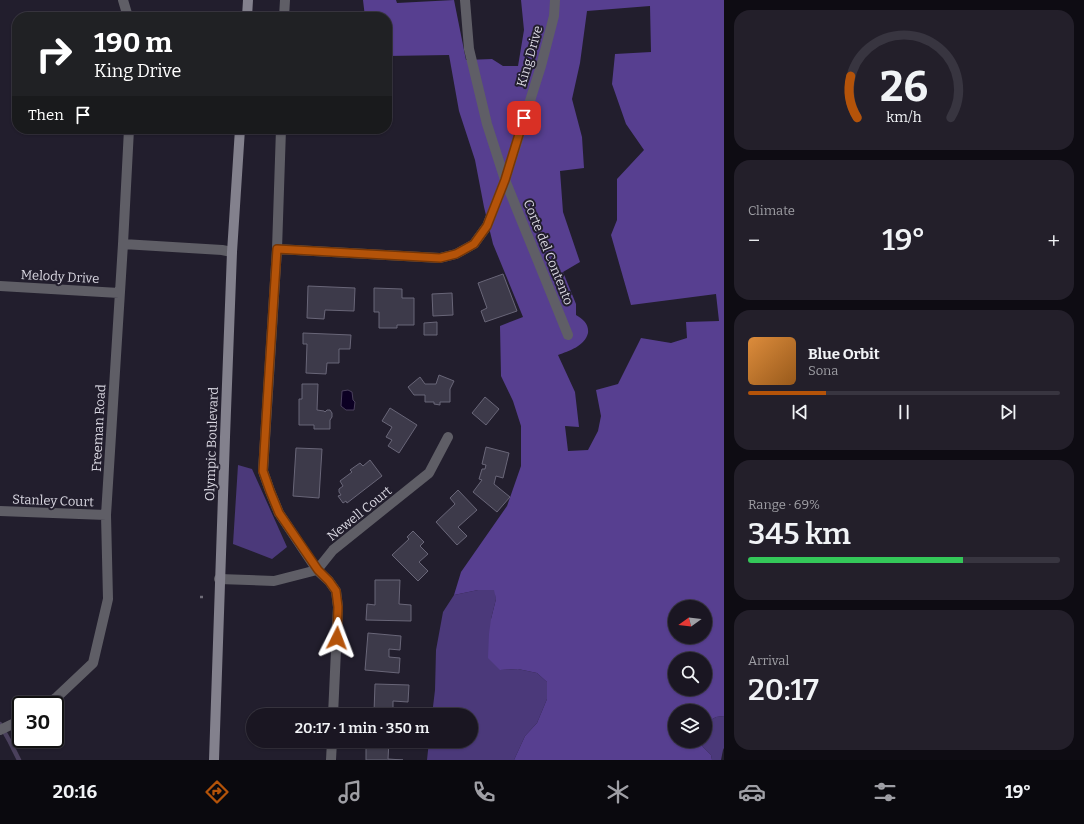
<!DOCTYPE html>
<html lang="en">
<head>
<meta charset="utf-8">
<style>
  :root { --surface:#1a1622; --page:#231f2a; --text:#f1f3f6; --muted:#9f9fa5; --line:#383540; --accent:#b45309 }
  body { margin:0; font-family:Bitter,serif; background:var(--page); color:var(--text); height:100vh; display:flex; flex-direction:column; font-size:15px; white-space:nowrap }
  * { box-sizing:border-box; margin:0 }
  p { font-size:13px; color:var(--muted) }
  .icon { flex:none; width:22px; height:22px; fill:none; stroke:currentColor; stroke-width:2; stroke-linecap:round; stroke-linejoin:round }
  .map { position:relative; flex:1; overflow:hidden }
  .side { display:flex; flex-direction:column; gap:10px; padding:10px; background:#0e0c13; width:360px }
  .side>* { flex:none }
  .top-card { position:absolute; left:12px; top:12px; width:380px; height:122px; border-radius:16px; box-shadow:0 1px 3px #0004,0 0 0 1px var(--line); background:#202124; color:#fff; overflow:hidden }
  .needle { width:26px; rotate:255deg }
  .buttons { position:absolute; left:668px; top:600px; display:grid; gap:8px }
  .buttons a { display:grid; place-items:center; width:44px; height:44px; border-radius:50%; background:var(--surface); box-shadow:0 1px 3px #0004,0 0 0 1px var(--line); font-size:20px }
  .speed { position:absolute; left:12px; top:696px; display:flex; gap:8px; font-size:20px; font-weight:700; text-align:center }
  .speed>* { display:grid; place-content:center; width:52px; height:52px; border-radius:50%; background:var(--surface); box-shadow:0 1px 3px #0004,0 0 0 1px var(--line); line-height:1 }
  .speed .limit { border:2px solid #111; border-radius:6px; background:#fff; color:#111 }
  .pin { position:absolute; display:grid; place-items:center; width:34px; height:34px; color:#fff; margin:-17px; border-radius:8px; box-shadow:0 2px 6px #0006 }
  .me { position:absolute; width:44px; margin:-22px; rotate:3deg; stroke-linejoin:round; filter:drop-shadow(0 0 3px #0008) }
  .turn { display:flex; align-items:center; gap:14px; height:84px; padding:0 16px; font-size:18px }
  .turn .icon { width:52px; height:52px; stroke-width:2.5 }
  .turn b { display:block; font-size:28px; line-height:34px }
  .then { display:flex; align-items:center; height:38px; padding:0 16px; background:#0003; gap:8px; font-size:15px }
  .big { font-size:30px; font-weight:600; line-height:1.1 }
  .side .tile { flex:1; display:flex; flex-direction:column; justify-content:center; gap:6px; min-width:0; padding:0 14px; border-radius:16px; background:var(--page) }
  .side .dial { align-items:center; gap:0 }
  .dial svg { height:104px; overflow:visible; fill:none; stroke:var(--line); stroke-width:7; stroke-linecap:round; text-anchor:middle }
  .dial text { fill:var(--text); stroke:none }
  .song { display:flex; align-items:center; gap:12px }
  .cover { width:48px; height:48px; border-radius:6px; background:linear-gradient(135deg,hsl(30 70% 55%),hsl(30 70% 35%)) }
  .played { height:4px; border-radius:2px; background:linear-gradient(90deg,var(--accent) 25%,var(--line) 25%) }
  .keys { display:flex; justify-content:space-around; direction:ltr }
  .heat { display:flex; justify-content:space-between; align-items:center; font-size:22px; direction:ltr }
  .charge { height:6px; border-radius:3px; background:linear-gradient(90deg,#34c759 69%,var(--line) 0) }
  .trip { position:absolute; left:246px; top:708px; width:232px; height:40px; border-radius:20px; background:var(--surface); box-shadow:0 1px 3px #0004,0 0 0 1px var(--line); font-weight:600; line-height:40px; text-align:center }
  .menu { display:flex; height:64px; justify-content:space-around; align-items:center; background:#0a090e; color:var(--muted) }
  .menu .icon { width:28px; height:28px }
  .menu .selected { color:var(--accent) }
  .menu b { font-size:18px; color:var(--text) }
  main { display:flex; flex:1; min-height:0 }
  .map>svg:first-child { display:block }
</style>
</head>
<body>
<main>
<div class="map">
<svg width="724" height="760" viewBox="0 0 724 760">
  <rect width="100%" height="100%" fill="#221e2d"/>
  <path fill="#4b397a" d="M238 465 252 469 287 547 272 559 233 544Z
    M478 590H495L496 599 491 619 501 670 518 669 537 673 547 682V699L537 723 525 736 514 760H427L429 741H471V715H432L435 690 436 650 443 612 454 595Z
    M724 716V748L723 750 721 760H712L711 755 703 747 700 741H705V723L716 717Z"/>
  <path fill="#573f90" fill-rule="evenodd" d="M363 0H396L397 3 454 0 466 60 492 59 503 66H518L524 30 521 0H724V716L716 717 705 723V711H675V741H700L703 747 711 755 712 760H514L525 736 537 723 547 699V682L537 673 518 669 500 670 488 658 489 634 491 619 496 599 494 590H478L454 595 461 572 507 506 521 466V426L513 401 501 376 500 326 523 317 493 244 484 207 475 160 459 111 449 55 387 56V17H365ZM650 6 651 52 615 54 612 84 626 124 644 150 617 179V220L611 235 631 305 716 294 719 321 686 322 687 338 671 343 641 338 618 384 596 390 601 416 598 431 588 450 568 451 565 426 579 427 575 392 558 355C569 351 585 346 588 333 589 324 583 319 576 315V304L563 272 580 262 563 212 560 171 584 168 582 137 572 99 580 63 587 11ZM675 607H705V637H675ZM675 659H705V689H675Z"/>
  <path fill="#0c0023" stroke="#4a405c" d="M348 390 352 392 353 400 355 402 354 410H346L341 406 342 391Z"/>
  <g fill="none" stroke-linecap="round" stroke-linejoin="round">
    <path stroke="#4a405c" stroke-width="4.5" d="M0 724 10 742 19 760"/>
  </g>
  <path fill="#3d3a4a" stroke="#696678" d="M503 274 517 311 485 322 481 311 487 308 478 283Z
    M308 286 355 288 354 311 325 310 324 319 307 318Z
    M374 288 402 289V298H414V325H397V328H379V312H374Z
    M452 293 453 315 433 316 432 294Z
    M437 322V335H424V323Z
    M303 333 351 335 350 349H339V363H327L326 374 306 373 307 344H303Z
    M439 375 454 381 450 389V402H440V405L434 404V402H425V395H414L408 387 420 377 425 384H436Z
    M302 384H318L317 410 324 411 325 412 327 410H330L332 413V417L330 420V429H314V425H299V399H302Z
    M485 397 499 409 486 425 472 413Z
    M390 408 417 425 399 453 388 446 392 440 386 437 392 427 382 421Z
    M486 447 509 453 503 478 496 476 494 484 510 497 497 512 473 492 482 480 479 479 482 469H485L486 465 482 464Z
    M296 448 322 449 319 498 293 496Z
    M370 460 382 476 347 503 346 501 343 503 338 496 341 495 339 492V489L343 486 340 481 352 472 350 470 360 463 363 466Z
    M458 490 477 510 458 527 467 536 457 545 436 522 455 504 450 498Z
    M413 531 424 542 420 546 428 554 419 562 428 571 418 581 392 555 409 539 407 537Z
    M375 580H400L399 604 411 605V621L366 620 367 604 375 605Z
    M368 633 401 636 400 650 389 649V657L400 658 399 673 365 670Z
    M375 684 409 685 408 702 393 701V710L384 709 383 715H368V712H374Z
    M366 741H389L388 759 403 760H366Z"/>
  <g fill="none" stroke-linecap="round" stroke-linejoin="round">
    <path stroke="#6f6c78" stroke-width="2.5" stroke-dasharray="3 3" stroke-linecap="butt" d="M200 597H203"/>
    <path stroke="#5f5e66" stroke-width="10" d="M123 0 128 17
      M465 0 469 49 487 124 505 180 568 335
      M284 17 285 0
      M281 129 277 249 263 471 270 491 279 513 317 570 329 581 336 591 338 607 333 715
      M123 244 222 250 232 252
      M277 249 440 258 456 254 474 244 487 226 505 180 541 66 554 16 555 0
      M0 286 119 293
      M0 511 106 515
      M219 579 274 581 317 570 333 550 429 473 448 437
      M46 705 57 697 93 663 108 599 106 515 123 244 129 129
      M0 730 21 720
      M331 760 332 741"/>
    <path stroke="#83818d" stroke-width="10" d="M247 17 248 0
      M214 760 225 437 232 252 240 129"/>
  </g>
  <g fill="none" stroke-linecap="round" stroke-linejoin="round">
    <defs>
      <path id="route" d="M337 638 338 607 336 591 329 581 318 570 279 513 270 491 263 471 268 388 277 249 440 258 456 254 474 244 487 226 505 180 524 118"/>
    </defs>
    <use href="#route" stroke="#753606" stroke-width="10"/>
    <use href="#route" stroke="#b45309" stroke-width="7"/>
  </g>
  <g text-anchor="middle" stroke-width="4" stroke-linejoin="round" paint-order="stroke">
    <g font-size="13" fill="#d9d7e1" stroke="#221e2d">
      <text transform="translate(529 56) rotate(-74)" y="5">King Drive</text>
      <text transform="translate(549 252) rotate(68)" y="5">Corte del Contento</text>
      <text transform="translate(60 276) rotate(3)" y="5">Melody Drive</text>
      <text transform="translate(98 428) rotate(-87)" y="5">Freeman Road</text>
      <text transform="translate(211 444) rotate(-88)" y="5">Olympic Boulevard</text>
      <text transform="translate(53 500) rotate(2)" y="5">Stanley Court</text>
      <text transform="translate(359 513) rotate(-39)" y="5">Newell Court</text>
    </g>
  </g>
</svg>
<div class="buttons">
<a><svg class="needle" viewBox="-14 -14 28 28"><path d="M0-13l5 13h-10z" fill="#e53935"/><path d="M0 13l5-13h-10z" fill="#9f9fa5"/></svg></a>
<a><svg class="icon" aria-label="search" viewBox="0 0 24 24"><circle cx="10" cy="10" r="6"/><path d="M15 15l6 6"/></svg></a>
<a><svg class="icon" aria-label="layers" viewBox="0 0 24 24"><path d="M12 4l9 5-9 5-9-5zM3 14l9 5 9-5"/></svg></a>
</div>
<div class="speed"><div class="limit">30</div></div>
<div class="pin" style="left:524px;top:118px;background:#d93025"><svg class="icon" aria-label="arrive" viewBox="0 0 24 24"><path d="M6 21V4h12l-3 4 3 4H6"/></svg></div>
<svg class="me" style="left:337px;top:638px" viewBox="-20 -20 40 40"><path d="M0-17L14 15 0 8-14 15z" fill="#b45309" stroke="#fff" stroke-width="4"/></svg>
<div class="trip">20:17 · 1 min · 350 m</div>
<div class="top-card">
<div class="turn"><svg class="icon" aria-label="right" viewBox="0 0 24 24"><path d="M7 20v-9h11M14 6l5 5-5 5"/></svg><div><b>190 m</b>King Drive</div></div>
<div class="then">Then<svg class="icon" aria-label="arrive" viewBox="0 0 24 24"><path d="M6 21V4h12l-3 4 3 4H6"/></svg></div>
</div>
</div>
<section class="side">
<div class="tile dial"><svg viewBox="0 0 100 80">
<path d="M14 69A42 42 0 1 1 86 69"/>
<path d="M14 69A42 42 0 0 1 9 37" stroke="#b45309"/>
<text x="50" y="56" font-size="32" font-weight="700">26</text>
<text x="50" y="72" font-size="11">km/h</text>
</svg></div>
<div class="tile"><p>Climate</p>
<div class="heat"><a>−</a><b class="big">19°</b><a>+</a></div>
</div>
<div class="tile">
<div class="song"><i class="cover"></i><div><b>Blue Orbit</b><p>Sona</p></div></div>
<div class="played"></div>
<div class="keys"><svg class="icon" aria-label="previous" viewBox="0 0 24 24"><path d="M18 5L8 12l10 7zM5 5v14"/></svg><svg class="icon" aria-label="pause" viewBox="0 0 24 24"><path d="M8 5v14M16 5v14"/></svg><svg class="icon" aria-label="next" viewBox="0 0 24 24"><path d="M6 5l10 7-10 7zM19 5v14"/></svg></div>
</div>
<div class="tile"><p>Range · 69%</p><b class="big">345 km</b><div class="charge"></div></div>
<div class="tile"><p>Arrival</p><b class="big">20:17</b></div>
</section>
</main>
<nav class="menu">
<b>20:16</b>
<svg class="icon selected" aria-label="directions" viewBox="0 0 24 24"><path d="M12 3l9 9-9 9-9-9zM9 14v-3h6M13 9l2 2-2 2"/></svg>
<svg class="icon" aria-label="music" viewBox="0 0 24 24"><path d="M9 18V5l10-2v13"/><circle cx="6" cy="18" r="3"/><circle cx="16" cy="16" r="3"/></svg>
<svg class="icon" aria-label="phone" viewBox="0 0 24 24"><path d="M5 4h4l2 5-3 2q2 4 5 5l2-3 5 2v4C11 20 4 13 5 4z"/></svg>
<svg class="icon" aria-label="climate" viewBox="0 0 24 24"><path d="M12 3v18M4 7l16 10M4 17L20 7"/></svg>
<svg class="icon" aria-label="car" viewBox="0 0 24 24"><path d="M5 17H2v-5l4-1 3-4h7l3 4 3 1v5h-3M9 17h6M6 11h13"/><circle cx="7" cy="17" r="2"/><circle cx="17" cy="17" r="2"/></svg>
<svg class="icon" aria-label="filters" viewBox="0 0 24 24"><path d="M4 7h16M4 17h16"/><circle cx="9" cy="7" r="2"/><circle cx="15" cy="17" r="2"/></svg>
<b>19°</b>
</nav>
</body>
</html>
